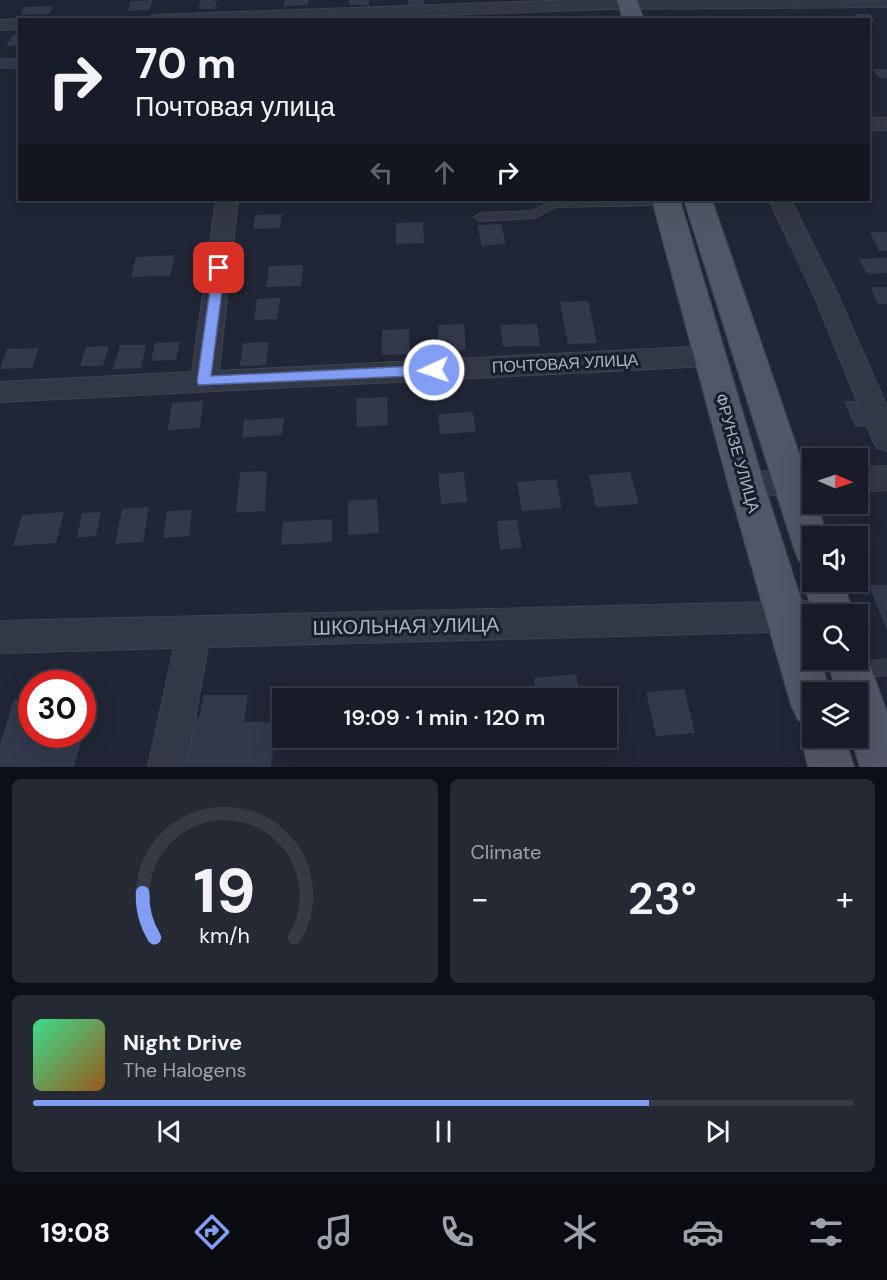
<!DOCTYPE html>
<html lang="en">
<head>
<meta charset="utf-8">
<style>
  :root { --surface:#181c28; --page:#252934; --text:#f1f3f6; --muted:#9fa1a8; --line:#363a45; --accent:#829df4 }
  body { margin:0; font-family:"DM Sans",sans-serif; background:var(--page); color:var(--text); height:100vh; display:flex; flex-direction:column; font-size:22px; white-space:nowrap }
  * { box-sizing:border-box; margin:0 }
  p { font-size:20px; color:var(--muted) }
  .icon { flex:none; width:33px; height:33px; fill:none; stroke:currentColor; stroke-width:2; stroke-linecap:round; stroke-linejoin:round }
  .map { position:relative; height:767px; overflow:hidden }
  .panel { display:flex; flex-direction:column; gap:12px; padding:12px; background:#0d0f16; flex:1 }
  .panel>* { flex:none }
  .banner { position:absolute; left:18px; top:18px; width:852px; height:183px; border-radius:0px; box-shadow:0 6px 24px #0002,0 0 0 2px var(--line); background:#181c28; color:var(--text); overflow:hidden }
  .needle { width:39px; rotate:92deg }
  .controls { position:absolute; left:802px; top:448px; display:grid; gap:12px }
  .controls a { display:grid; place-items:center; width:66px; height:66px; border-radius:0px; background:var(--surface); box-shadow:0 6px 24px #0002,0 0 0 2px var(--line); font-size:30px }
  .speed { position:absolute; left:18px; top:670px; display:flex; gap:12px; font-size:30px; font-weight:700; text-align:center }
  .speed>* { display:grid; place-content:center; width:78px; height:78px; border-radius:50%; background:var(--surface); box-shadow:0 6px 24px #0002,0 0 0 2px var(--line); line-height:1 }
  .speed .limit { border:9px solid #d22; background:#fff; color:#111 }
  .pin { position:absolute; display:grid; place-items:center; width:51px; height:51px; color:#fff; margin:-26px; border-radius:12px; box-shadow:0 3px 9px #0006 }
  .me { position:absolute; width:66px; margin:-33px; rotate:267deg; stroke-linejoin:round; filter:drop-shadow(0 0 4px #0008) }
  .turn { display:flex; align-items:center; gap:21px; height:126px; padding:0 18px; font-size:27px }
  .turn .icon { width:78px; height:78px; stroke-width:2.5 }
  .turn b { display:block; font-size:42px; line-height:51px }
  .lanes { display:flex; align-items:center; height:57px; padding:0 18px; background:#0003; justify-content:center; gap:30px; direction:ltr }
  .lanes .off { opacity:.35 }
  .big { font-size:45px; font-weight:600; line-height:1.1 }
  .panel .tile { flex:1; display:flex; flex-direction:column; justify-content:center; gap:9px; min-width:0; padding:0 21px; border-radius:9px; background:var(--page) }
  .panel .dial { align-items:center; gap:0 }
  .dial svg { height:156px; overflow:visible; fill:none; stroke:var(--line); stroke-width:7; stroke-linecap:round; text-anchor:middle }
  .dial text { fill:var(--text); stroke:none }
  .song { display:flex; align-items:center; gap:18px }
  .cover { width:72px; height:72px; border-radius:9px; background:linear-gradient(135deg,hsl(150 70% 55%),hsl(30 70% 35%)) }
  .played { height:6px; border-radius:3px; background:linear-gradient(90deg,var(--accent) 75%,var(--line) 75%) }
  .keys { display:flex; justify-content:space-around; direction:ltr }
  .heat { display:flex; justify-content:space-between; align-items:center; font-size:33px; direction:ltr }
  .panel .tiles { flex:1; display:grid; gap:12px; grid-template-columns:1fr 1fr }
  .tile:last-child { grid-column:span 2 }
  .trip { position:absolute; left:272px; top:688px; width:345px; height:60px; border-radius:0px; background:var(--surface); box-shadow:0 6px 24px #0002,0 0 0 2px var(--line); font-weight:600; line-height:60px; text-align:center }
  .tabs { display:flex; height:96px; justify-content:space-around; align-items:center; background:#0a0b10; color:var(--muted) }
  .tabs .icon { width:42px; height:42px }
  .tabs .selected { color:var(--accent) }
  .tabs b { font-size:27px; color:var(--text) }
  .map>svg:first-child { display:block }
</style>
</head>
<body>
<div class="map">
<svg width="887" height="767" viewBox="0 0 887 767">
  <rect width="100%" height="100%" fill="#202635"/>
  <path fill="#32394c" d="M153 0 149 10 127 11 131 1Z
    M201 0H217L215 9H198Z
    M285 0H309L308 5 284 6Z
    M349 0H369V5H349Z
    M408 0H424V5L408 6Z
    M54 6 49 14 20 15 24 7Z
    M855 14H870L875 22 858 20Z
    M726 16H755L756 20H728Z
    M20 34V46H6L13 35Z
    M0 58H20V66L18 69H0Z
    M872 69H887V78H879Z
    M282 214 280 228 253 229 255 215Z
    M423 222 424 243 396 244V223Z
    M501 224 506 244 482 246 477 225Z
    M870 232H887V251H879Z
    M175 255 170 276 131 277 136 257Z
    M887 258V273L867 274 859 259Z
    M303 265 301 286 266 287 269 266Z
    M870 287H887V304H878Z
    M280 298 277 319 254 320 257 299Z
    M588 301 597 343 568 344 560 302Z
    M464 324 466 350 439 351 438 325Z
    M537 324 540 346 503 347 500 325Z
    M409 329 410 354 382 355V330Z
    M180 342 176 360 151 361 155 343Z
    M269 342 266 365 240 366 243 343Z
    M120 345H146L141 368 113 369Z
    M109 346 103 366H80L86 347Z
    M39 348 32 368 0 369 7 349Z
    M387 397 388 425 357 427 356 398Z
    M203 401 200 428 168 430 172 403Z
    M844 401H862L873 427H855Z
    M473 412 476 432 440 434 438 414Z
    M284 418 282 435 242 438 244 420Z
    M267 471 265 511 236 513 240 472Z
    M464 472 467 502 441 504 438 474Z
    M630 472 639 504 596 507 589 475Z
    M556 479 562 508 522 511 517 482Z
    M377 499 379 533 348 535V501Z
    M149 507 143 542 115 544 122 509Z
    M192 510 189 536 163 538 167 511Z
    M64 512 56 543 13 546 22 515Z
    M101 512 96 536 77 538 82 513Z
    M332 519V542L281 545 283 522Z
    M517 520 522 548 500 550 497 521Z
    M869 585H887V631Z
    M576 674 581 699H537L534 678Z
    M684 689 695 733 656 736 646 692Z
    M336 694V699H295V697Z
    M411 694V699H372V696Z
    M204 695H248L244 722H277L271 767H178L188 718H199Z
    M14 699H32V735H57L55 742H81L74 767H0V744Z
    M373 738H413V741L373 745Z
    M435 738H482L483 745 436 749Z"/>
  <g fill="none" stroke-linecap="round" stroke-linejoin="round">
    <defs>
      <path id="service" d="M671 200V204L667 205 556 207 534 218 480 221 474 217 480 213 532 211 554 201Z
        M887 659V675L854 679 848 677 845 671 848 665Z"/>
      <path id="minor" d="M575 0H887V7L606 9 313 20H145L153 15Z
        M20 19 23 20H20V29L0 30V20Z
        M868 118H887V130H868Z
        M216 200H238L219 371 710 346 719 349 723 356 719 363 710 366 0 402V382L192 372Z
        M769 200H791L837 293 887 407V451L877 448 873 440 813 293Z
        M887 466V490L858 492V468Z
        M813 470V494L746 496 736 493 731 484 736 475 746 472Z
        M813 601 825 605 829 615H813V631L208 647 186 767H148L174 648 0 653V621Z"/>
      <path id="primary" d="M617 0H637L644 20H623Z
        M652 200H680L764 484 813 637V660H820L831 693H813V738H845L854 767H808L801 738 807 724 798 720 791 705 728 484Z
        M684 200H712L813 494V504H817L828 537H813V566L799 561 794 549Z
        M813 568V582H843L854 615H814L803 582 809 569Z
        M858 644 863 646 887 712V767H860L851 738H858V693H837L827 660H858Z"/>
    </defs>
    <use href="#service" stroke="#3d4250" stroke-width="2"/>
    <use href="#minor" stroke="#3d4250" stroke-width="2"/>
    <use href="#primary" stroke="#3d4250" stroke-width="2"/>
    <use href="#service" fill="#333846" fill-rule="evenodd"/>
    <use href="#minor" fill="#333846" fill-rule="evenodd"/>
    <use href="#primary" fill="#515766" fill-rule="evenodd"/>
  </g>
  <path fill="#829df4" stroke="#54669f" stroke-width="1.5" d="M219 264 225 268 211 376 434 365 441 370 434 375 199 385 197 382 213 268Z"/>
  <g text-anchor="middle" stroke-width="6" stroke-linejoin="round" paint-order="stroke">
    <g font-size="16" fill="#aeb3c3" stroke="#191e2b">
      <text transform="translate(565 363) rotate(-3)" y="6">ПОЧТОВАЯ УЛИЦА</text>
      <text transform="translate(738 453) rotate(74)" y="6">ФРУНЗЕ УЛИЦА</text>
    </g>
    <g font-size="20" fill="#aeb3c3" stroke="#191e2b">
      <text transform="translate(406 626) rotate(-1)" y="7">ШКОЛЬНАЯ УЛИЦА</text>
    </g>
  </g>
</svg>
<div class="controls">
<a><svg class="needle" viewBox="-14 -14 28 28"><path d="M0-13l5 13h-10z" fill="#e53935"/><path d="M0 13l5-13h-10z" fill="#9fa1a8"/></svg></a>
<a><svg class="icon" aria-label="sound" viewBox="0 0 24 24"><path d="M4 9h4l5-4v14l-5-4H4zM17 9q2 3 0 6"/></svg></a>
<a><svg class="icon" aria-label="search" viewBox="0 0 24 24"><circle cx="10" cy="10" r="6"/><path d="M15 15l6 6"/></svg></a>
<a><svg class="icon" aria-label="layers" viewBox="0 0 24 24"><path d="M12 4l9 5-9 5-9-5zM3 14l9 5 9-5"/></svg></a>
</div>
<div class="speed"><div class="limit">30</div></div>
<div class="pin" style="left:219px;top:268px;background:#d93025"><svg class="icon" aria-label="arrive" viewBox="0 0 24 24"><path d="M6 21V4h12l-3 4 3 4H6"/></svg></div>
<svg class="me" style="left:434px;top:370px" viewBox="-20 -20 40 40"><circle r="17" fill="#829df4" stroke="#fff" stroke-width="3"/><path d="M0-11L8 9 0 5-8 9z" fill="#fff"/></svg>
<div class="trip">19:09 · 1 min · 120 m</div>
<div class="banner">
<div class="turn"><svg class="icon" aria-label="right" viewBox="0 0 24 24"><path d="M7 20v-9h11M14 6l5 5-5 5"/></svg><div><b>70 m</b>Почтовая улица</div></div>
<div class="lanes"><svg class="icon off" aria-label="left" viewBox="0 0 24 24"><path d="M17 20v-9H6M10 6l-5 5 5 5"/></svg><svg class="icon off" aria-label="ahead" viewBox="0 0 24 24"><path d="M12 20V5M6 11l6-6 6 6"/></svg><svg class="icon" aria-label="right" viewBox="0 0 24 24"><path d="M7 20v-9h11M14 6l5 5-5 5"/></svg></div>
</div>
</div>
<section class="panel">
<div class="tiles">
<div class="tile dial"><svg viewBox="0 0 100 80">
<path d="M14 69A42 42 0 1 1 86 69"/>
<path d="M14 69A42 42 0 0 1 8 46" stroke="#829df4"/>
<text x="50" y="56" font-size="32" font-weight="700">19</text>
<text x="50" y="72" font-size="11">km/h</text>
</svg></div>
<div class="tile"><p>Climate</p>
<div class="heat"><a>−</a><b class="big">23°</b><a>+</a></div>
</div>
<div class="tile">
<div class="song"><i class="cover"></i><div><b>Night Drive</b><p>The Halogens</p></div></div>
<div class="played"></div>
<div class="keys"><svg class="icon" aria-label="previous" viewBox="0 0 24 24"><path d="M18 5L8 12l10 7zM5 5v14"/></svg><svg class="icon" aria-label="pause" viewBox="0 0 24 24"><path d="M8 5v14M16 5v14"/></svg><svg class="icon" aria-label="next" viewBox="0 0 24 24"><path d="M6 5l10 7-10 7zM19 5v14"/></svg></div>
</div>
</div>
</section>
<nav class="tabs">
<b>19:08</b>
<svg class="icon selected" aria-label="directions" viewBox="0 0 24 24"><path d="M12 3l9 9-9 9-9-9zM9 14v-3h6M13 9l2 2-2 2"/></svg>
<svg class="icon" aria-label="music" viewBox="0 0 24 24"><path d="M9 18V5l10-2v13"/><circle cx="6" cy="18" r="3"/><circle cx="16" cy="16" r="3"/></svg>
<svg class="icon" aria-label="phone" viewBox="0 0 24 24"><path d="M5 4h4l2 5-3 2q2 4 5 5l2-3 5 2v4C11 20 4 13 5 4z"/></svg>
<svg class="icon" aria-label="climate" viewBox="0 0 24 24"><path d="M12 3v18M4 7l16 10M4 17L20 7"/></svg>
<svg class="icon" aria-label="car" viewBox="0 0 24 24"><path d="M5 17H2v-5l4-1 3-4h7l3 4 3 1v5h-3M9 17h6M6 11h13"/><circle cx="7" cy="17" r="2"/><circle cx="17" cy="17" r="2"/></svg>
<svg class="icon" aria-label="filters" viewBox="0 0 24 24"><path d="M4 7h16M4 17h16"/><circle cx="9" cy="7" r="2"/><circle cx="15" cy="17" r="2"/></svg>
</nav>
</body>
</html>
